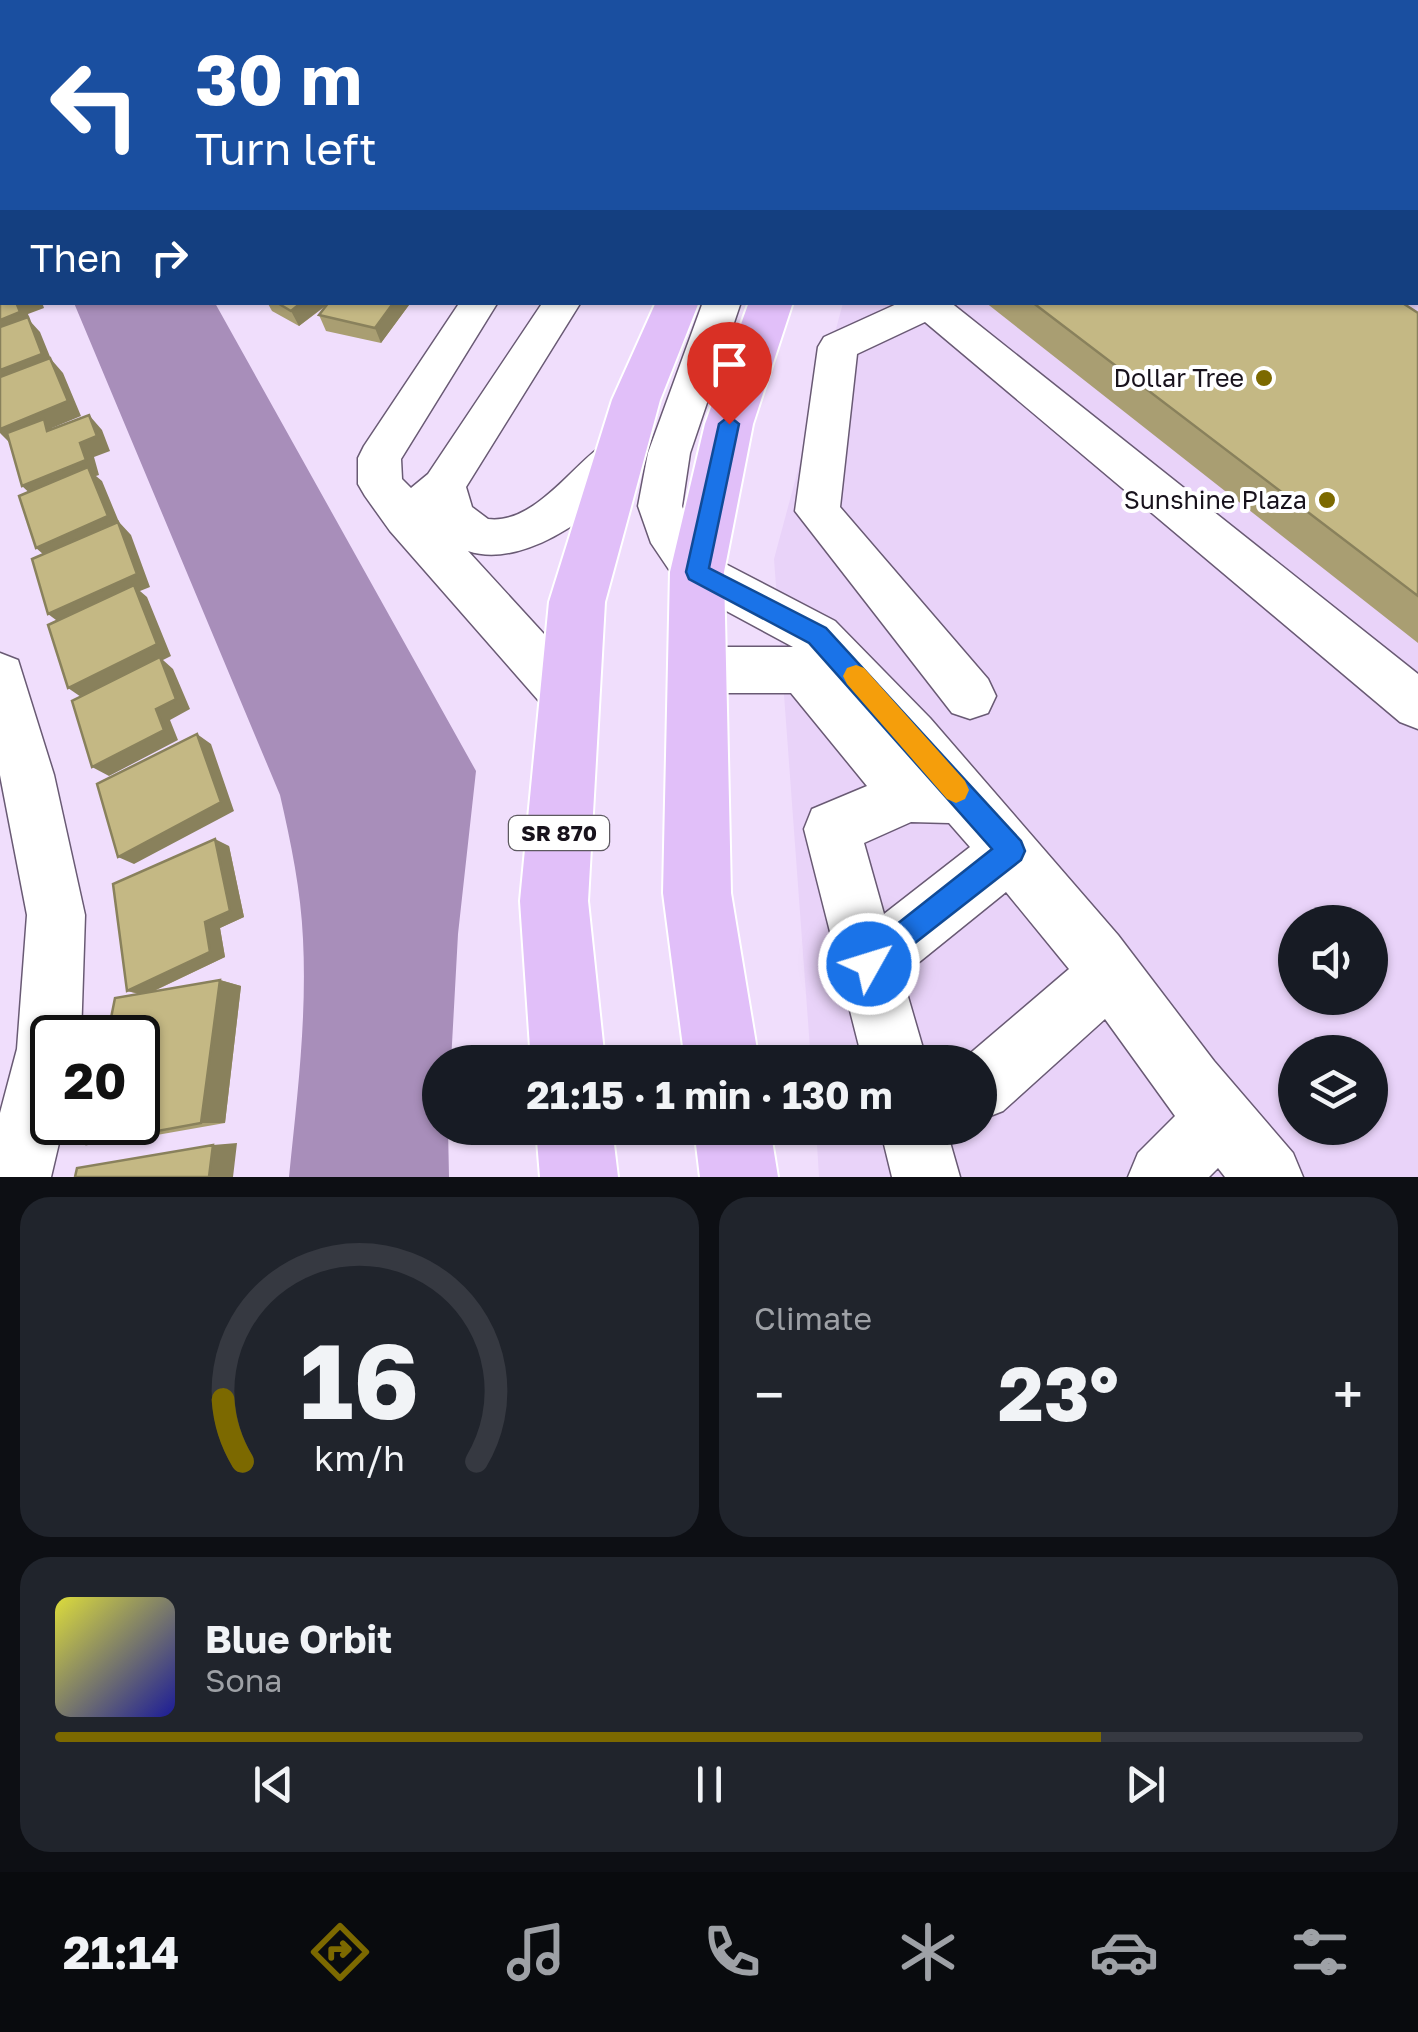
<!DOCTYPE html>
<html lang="en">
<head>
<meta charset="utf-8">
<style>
  :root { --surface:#171b24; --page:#20242c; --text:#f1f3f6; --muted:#9ea1a6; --line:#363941; --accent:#7c6900 }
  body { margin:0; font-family:"Golos Text",sans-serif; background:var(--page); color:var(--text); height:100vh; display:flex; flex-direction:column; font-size:38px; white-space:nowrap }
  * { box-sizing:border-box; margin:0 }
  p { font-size:32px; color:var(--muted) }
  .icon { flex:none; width:55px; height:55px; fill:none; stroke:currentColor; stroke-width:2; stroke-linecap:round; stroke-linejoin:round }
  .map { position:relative; height:1177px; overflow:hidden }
  .sheet { display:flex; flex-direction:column; gap:20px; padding:20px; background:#0d0f14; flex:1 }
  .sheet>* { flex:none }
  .banner { position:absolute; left:0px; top:0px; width:1420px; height:305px; box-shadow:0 2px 8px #0004; background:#1a4fa0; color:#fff; overflow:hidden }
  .controls { position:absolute; left:1278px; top:905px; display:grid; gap:20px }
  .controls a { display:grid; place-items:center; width:110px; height:110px; border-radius:50%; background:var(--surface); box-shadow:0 2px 8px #0004; font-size:50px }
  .speed { position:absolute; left:30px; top:1015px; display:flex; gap:20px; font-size:50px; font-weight:700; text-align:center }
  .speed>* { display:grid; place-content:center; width:130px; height:130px; border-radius:50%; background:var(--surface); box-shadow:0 2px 8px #0004; line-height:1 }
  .speed .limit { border:5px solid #111; border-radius:15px; background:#fff; color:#111 }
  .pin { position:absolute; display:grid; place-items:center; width:85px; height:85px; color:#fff; margin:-102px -42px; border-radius:50% 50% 50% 0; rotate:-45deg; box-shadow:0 0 10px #0007 }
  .pin .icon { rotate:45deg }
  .me { position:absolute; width:110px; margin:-55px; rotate:51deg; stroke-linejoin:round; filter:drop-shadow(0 0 8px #0008) }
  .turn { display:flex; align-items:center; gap:35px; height:210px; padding:0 30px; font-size:45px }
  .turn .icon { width:130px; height:130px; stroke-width:2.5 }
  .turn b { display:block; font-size:70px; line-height:85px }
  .then { display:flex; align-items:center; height:95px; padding:0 30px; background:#0003; gap:20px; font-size:38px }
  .big { font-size:75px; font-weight:700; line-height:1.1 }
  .sheet .tile { flex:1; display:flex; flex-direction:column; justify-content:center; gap:15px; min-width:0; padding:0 35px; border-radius:30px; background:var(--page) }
  .sheet .dial { align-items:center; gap:0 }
  .dial svg { height:260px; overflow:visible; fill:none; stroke:var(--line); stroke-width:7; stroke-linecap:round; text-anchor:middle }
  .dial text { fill:var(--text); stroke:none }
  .song { display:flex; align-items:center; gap:30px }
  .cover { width:120px; height:120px; border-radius:15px; background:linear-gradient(135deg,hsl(60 70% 55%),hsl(240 70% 35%)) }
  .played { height:10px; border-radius:5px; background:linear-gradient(90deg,var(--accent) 80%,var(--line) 80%) }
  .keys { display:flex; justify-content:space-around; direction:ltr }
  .heat { display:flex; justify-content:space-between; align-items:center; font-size:55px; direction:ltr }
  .sheet .tiles { flex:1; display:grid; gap:20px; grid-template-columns:1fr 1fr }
  .tile:last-child { grid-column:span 2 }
  .trip { position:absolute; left:422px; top:1045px; width:575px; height:100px; border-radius:50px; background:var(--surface); box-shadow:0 2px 8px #0004; font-weight:700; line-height:100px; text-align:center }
  .dock { display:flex; height:160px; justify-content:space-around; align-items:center; background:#090b0e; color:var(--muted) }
  .dock .icon { width:70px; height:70px }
  .dock .on { color:var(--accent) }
  .dock b { font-size:45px; color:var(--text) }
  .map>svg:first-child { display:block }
</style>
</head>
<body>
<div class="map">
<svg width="1418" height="1177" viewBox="0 0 1418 1177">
  <rect width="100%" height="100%" fill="#f0defc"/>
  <path fill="#e9d3f9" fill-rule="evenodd" d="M1418 243V1177H819L816 1128H980V1062H811L774 559 843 303 1418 302ZM1295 922H1370V998H1295ZM1295 1052H1370V1128H1295Z"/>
  <path fill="#a88eba" d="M74 303H215L476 771 458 934 451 1062H440V1128H448L449 1177H289C297 1098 307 1019 303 939 301 891 291 843 280 795Z"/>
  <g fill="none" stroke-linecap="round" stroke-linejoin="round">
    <defs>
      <path id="minor" d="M156 0H183L184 2H157Z
        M819 0H845V2H819Z
        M973 0H1008L1009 2H974Z
        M1068 0H1099L1100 2H1069Z
        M1319 0H1345V2H1319Z
        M1385 0H1411L1412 2H1386Z
        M460 302H498L401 459 402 479 411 488 428 474 543 302H581L466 487 472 507 488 519C543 526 587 439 620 439 625 439 630 442 635 443L641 455C614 505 527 571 468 551L588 682 596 699 588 716 570 723 552 716 390 531 365 496 358 484V458L364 446Z
        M703 302H741L690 453 682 506 688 523 714 558 835 621 930 718 1118 935 1214 1061 1293 1153 1303 1177H1225L1218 1168 1209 1177H1128L1138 1153 1175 1116 1105 1019 1003 1111 980 1120V1062H960L1069 969 1006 892 902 976 927 1062H863L804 829 812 809 867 786 791 693H697L679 686 672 670 679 654 697 647H793L680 586 651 543 638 506 648 453ZM911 822 949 823 970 847 884 914 864 843Z
        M901 302H950L1418 674V729L1400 722 925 322 857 354 840 507 988 679 996 696 988 713 970 719 952 713 795 511 818 347 824 337Z
        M0 653 18 660 54 775 85 915 81 1038H52V1122H64L51 1177H0V1113L17 1049 27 915 0 775Z
        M880 1128H946L960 1177H892Z"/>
      <path id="highway" d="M867 0H899V2H868Z
        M656 302H699L660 400 605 602 588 901 605 1062H531L520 901 549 602 612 400Z
        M749 302H793L753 424 724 572 731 893 759 1062H685L663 893 670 572 705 424Z
        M536 1128H612L618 1177H540Z
        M694 1128H770L778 1177H700Z"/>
    </defs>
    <use href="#minor" stroke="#695a74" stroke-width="3"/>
    <use href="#highway" stroke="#fff" stroke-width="4"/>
    <use href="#minor" fill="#fff" fill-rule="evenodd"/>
    <use href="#highway" fill="#e1bff9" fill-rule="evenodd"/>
  </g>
  <path fill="#a99e72" d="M259 0H322L319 2H248H260Z
    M267 302H408L409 305 381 343 326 331 319 315 327 305 299 326 272 311Z
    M985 302H1401L1418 313V643Z
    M229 846 244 917 220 928 225 957 152 992 220 980 241 986 225 1123 117 1142 87 1144 139 994 127 991Z"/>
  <path fill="#89815c" d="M298 0H322L319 2H295Z
    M493 0H507L505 2H491Z
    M704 0H718L716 2H703Z
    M0 203 2 206V230L0 231Z
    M16 302H42L44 308 28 314 30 321 40 332 55 369 0 390V320Z
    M302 302H330L299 326 291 311Z
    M394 302H408L409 305 381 343 375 328Z
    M50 358 63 373 81 416 52 428 57 434 12 445 0 433V429Z
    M89 415 102 430 110 451 94 457 99 475 96 476 102 481 119 522 131 535 150 587 140 591 147 597 171 656 163 660 173 669 190 709 170 720 178 740 109 776 92 767 84 699 68 688 64 626 48 614 51 561 36 548 37 500 22 486 80 443Z
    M197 734 211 744 234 811 134 864 118 857Z
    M215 839 229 846 244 917 220 928 225 957 145 995 127 991 205 922Z
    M220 980 241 986 225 1123H201Z
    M237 1143 233 1177H209L213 1145Z"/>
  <path fill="#c4b884" stroke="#89815c" stroke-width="2.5" d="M72 0H114L105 2H73Z
    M123 0H134L136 2H114Z
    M336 0H383L381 2H333Z
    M462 0H493L491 2Z
    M537 0H578L576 2H535Z
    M641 0H704L703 2H639Z
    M2 229V255H0V230Z
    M2 276V302H16L20 312 0 320V277Z
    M276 302H302L291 311Z
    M329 302H394L375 328 319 315Z
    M1032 302H1401L1418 313V596Z
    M28 317 42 354 0 370V327Z
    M50 358 68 401 0 429V377Z
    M89 415 97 436 80 443 86 460 22 486 7 433 44 419 47 431Z
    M88 467 108 516 36 548 19 496Z
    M118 522 137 574 48 614 32 559Z
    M134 585 157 644 68 688 48 625Z
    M160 657 176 699 156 709 164 730 92 767 72 701Z
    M197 734 221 802 118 857 97 784Z
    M215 839 230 911 205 922 210 952 127 991 113 884Z
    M220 980 201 1123 87 1144 91 1122H138V1038H107L115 998Z
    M213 1145 209 1177H75L77 1168Z"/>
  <path fill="#1a73e8" stroke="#114b97" stroke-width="2.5" d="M729 416 739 424 709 568 826 628 1021 841 1025 851 1021 860 869 979 859 974 855 964 859 954 992 849 809 643 689 579 686 572 719 424Z"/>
  <path fill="#f59e0b" d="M856 665 864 668 965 781 969 790 965 799 956 803 947 799 847 684 843 676 847 668Z"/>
  <g fill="#7c6900" stroke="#fff" stroke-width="4">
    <circle cx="1264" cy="378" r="10"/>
    <circle cx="1327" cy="500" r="10"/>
  </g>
  <g text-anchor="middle" stroke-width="8" stroke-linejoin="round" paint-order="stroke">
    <rect fill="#fff" stroke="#5d5960" stroke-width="2.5" x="509" y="816" width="100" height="34" rx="8"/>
    <g font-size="22" font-weight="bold" fill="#18121c">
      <text x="559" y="841">SR 870</text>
    </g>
    <g font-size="25" fill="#18121c" stroke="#fff" text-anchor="end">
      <text x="1244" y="387">Dollar Tree</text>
      <text x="1307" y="509">Sunshine Plaza</text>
    </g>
  </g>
</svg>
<div class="controls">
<a><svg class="icon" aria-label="sound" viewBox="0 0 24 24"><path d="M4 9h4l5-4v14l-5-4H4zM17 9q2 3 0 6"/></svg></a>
<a><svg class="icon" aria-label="layers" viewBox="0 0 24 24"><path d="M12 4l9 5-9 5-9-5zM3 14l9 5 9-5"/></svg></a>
</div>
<div class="speed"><div class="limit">20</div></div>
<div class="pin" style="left:729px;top:424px;background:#d93025"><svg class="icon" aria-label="arrive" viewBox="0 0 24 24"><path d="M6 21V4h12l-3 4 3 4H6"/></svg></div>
<svg class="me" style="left:869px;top:964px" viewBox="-20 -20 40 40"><circle r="17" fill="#1a73e8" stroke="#fff" stroke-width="3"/><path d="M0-11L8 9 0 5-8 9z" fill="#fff"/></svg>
<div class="trip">21:15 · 1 min · 130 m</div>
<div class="banner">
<div class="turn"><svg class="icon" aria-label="left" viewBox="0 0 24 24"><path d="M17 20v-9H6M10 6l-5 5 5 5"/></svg><div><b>30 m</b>Turn left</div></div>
<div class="then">Then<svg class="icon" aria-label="right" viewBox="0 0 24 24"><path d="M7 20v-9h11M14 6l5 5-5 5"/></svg></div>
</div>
</div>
<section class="sheet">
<div class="tiles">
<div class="tile dial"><svg viewBox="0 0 100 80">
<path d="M14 69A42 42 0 1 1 86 69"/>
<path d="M14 69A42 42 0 0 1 8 50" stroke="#7c6900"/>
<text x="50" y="56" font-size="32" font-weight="700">16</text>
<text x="50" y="72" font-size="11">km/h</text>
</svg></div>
<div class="tile"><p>Climate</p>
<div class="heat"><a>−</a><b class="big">23°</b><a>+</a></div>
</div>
<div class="tile">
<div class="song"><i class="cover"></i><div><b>Blue Orbit</b><p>Sona</p></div></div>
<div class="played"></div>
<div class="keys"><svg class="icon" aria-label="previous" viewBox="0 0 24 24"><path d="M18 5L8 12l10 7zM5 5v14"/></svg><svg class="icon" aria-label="pause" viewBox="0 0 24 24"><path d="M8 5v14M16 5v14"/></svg><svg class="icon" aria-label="next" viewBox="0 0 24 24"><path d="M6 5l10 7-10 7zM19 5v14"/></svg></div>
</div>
</div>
</section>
<nav class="dock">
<b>21:14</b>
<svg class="icon on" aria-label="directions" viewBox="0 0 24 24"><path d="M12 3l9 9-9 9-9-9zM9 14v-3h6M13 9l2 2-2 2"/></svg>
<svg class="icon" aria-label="music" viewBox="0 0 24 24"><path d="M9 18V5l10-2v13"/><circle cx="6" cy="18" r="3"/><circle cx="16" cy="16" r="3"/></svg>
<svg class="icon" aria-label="phone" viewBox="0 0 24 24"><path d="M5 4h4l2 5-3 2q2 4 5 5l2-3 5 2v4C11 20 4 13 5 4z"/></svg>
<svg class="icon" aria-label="climate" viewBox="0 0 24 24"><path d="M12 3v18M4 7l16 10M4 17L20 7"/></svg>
<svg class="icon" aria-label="car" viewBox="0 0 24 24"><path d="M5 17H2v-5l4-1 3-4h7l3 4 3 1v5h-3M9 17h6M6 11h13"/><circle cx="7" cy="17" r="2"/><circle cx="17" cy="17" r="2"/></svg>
<svg class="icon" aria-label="filters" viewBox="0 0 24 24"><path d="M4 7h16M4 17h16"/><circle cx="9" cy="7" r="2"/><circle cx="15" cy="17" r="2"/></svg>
</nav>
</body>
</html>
